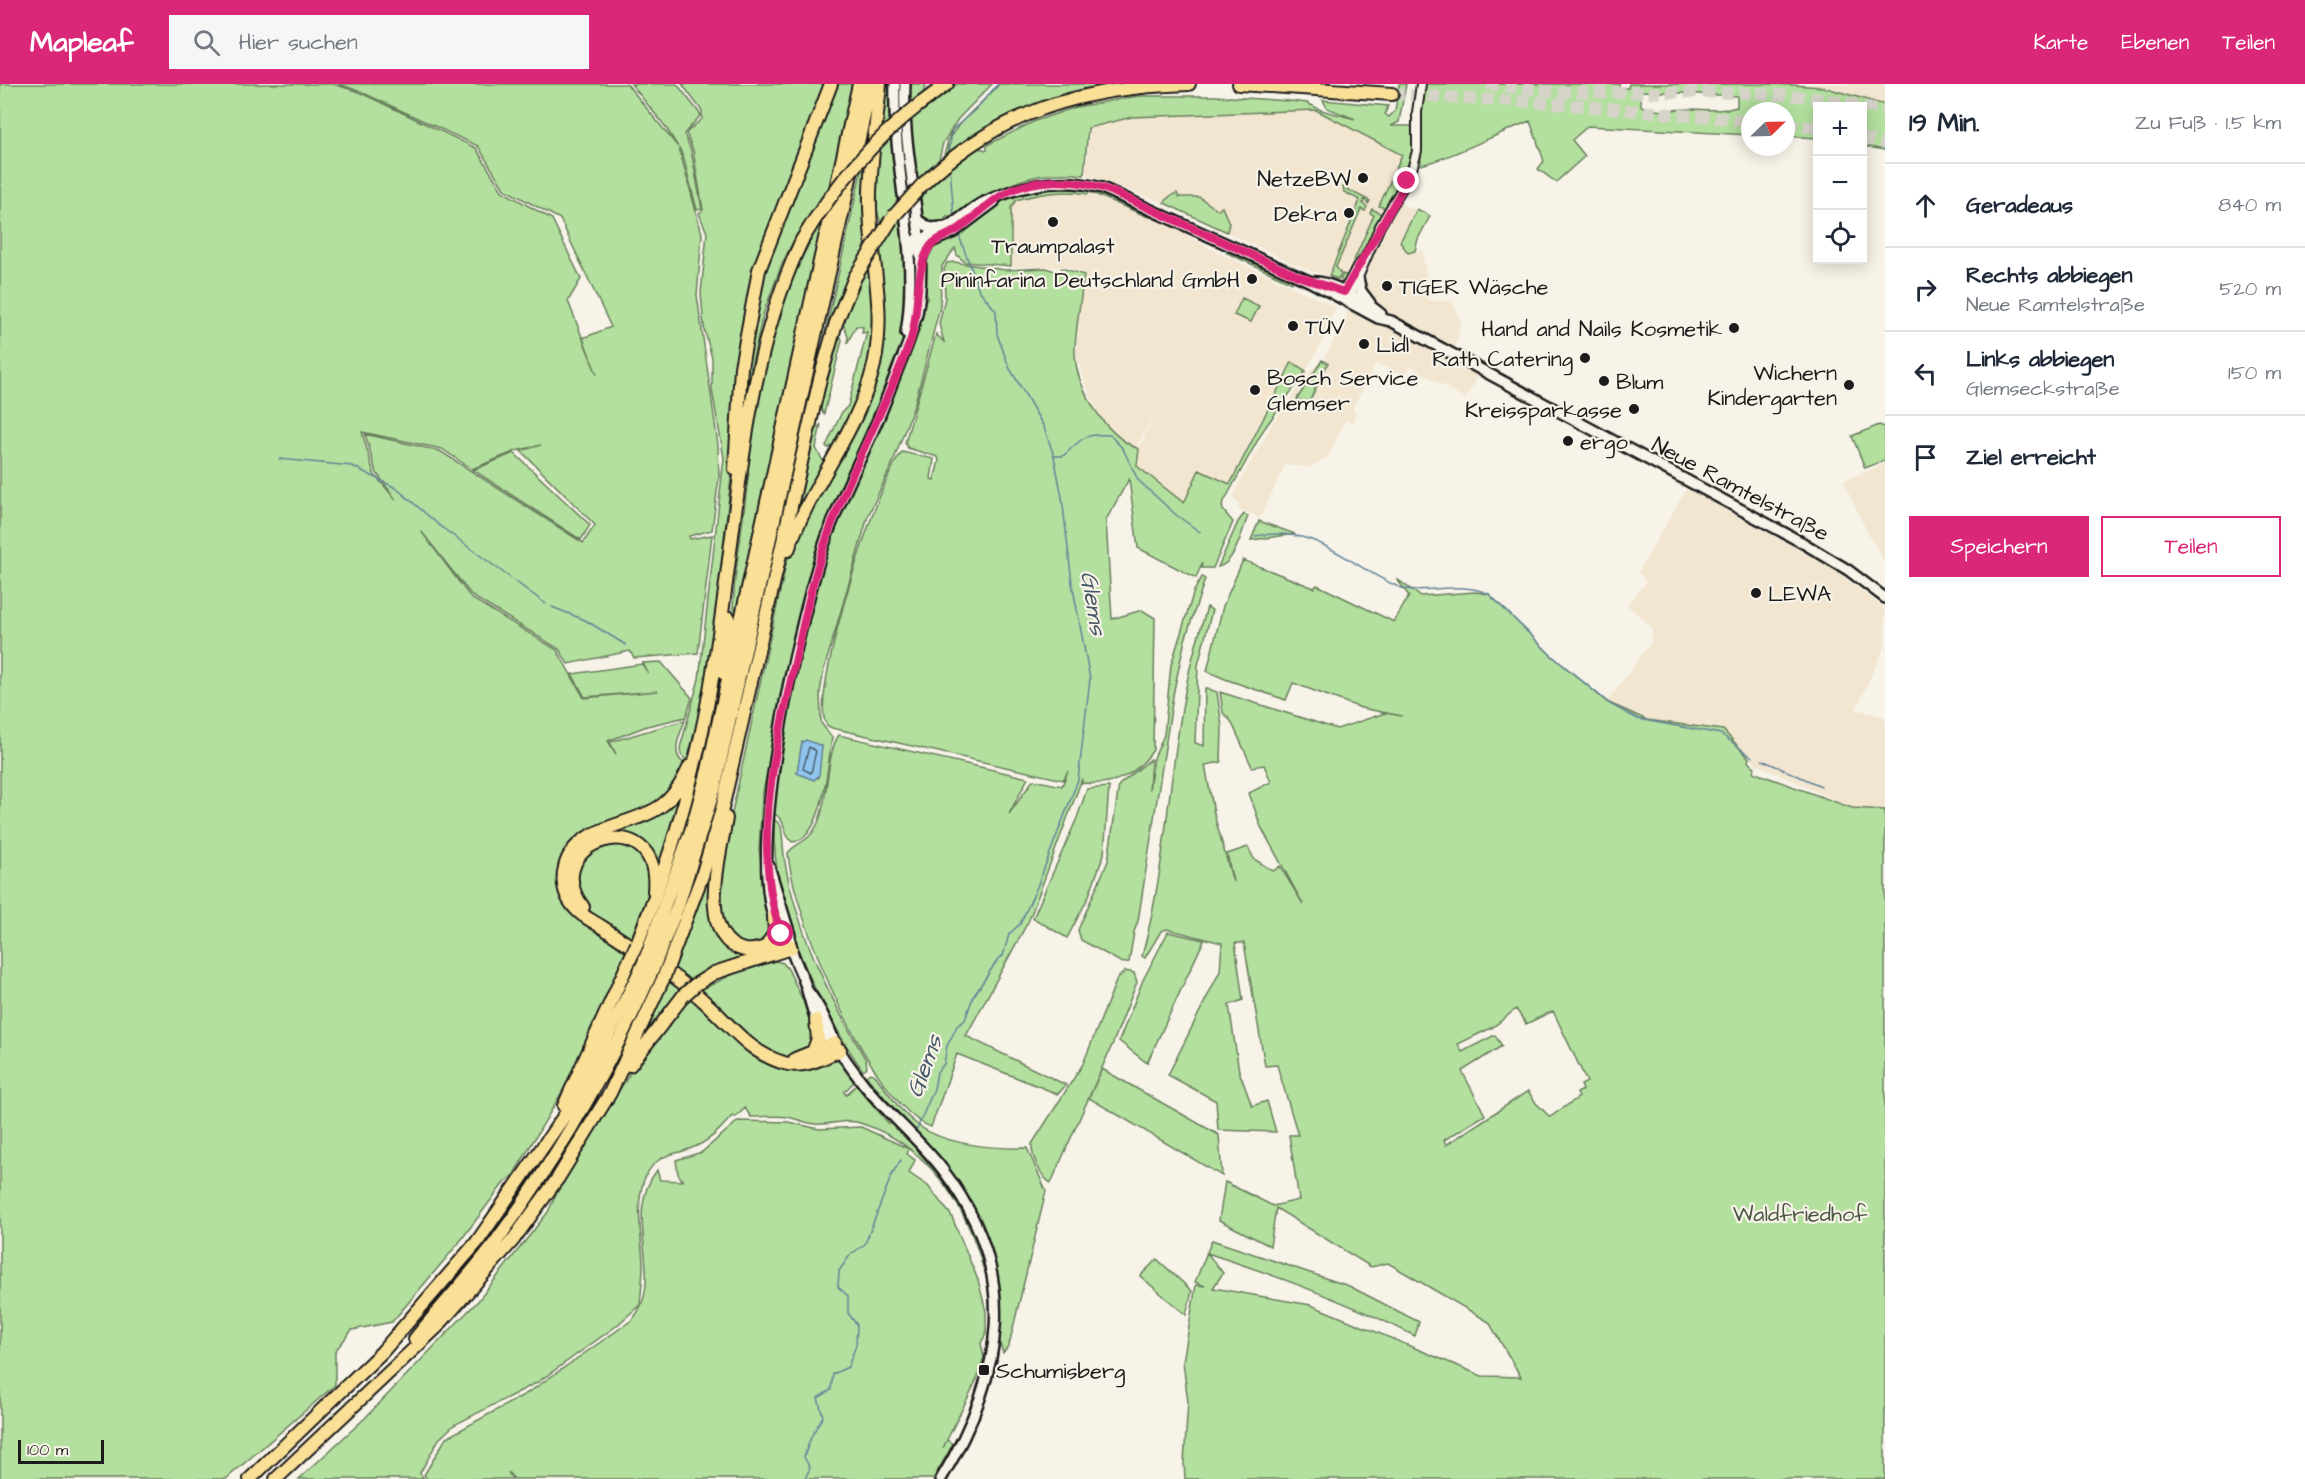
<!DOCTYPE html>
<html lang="de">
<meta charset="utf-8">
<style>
body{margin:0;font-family:"Architects Daughter",sans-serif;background:#f6f6f7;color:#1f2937}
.controls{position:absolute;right:18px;top:18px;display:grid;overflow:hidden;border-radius:0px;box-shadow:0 3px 15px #0003}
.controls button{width:54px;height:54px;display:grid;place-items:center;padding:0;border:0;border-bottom:2px solid #e0e1e3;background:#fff;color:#1f2937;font:30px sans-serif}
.compass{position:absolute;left:1741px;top:18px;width:54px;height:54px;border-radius:50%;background:#fff;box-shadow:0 3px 15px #0003;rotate:67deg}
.scale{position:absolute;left:18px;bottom:15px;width:86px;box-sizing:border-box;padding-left:6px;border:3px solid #1c1c1c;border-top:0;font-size:16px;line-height:21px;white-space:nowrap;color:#1c1c1c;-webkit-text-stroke:4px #f7f3e8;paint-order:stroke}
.stop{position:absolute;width:18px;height:18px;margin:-14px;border:4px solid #db2777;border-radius:50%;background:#fff}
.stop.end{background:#db2777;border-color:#fff;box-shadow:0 2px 6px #0008}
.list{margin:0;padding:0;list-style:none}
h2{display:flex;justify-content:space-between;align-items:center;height:78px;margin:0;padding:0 24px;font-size:26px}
h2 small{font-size:20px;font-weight:400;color:#747a83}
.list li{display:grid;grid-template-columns:39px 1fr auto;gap:18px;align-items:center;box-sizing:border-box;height:84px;padding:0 24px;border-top:2px solid #e0e1e3}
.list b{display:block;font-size:22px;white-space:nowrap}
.list p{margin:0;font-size:20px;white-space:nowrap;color:#747a83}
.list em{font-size:20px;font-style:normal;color:#747a83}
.actions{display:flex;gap:12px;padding:18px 24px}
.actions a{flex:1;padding:14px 0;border:2px solid #db2777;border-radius:0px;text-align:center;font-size:21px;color:#db2777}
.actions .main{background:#db2777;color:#fff}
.icon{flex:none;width:33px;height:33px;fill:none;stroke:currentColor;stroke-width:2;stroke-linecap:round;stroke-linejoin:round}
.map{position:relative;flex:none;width:1885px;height:1395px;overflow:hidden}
header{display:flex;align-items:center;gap:36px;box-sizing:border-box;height:84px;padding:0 30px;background:#db2777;color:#fff}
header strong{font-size:28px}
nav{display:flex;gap:33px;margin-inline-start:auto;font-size:21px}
.search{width:420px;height:54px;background:#f6f6f7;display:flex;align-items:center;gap:15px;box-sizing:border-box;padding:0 21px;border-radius:0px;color:#747a83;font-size:22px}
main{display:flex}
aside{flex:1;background:#fff}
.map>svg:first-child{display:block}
.built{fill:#f2e6d1}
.green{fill:#b3e09e;stroke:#687e5d;stroke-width:1.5;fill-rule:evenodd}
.water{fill:#90c6ee;stroke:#62829a;stroke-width:1.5}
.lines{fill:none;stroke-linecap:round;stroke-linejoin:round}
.shore{stroke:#4a6070;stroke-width:1.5}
.stream{stroke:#62829a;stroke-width:1.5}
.motorway-tunnel{stroke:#d6d3c9;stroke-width:12;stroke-dasharray:12 6;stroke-linecap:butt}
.tertiary-casing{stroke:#1c1c1c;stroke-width:12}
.secondary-casing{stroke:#1c1c1c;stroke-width:14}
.motorway-casing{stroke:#1c1c1c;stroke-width:16}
.tertiary{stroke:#f7f3e8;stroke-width:8}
.secondary{stroke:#f7f3e8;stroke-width:9}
.motorway{stroke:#fadf96;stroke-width:12}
.motorway-bridge-casing{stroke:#1c1c1c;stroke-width:16;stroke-linecap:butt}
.motorway-bridge{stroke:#fadf96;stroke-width:12}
.route{stroke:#db2777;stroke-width:8}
.poi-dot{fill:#1c1c1c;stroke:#f7f3e8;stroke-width:2}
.labels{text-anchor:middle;stroke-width:4.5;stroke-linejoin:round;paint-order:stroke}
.poi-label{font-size:22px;fill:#1c1c1c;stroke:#f7f3e8;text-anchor:start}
.street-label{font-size:22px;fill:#1c1c1c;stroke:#f7f3e8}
.park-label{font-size:22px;fill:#495743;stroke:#f7f3e8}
.water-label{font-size:24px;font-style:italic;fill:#455866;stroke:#f7f3e8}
</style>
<header>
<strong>Mapleaf</strong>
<div class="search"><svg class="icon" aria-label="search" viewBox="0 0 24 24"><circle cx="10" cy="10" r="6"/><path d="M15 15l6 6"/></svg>Hier suchen</div>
<nav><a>Karte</a><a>Ebenen</a><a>Teilen</a></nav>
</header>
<main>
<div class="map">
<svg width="1885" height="1395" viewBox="0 0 1885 1395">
<rect width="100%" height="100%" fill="#f7f3e8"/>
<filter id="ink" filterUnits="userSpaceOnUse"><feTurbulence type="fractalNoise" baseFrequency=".0167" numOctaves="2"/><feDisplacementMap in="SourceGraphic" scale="12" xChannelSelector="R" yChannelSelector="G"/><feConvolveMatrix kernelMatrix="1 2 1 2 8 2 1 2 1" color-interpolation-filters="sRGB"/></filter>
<g filter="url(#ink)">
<path class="built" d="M1775,0H1885V21L1823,3Z
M1316,26L1402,71L1396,108L1403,121L1416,126L1400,158L1415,167L1423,166L1429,217H1452L1461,238L1454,268L1480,290L1465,315L1411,282L1405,293L1376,279L1352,326L1356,330L1352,339L1346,336L1328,373L1311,383L1285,381L1260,434L1239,425L1238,419L1233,415L1238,400L1274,337L1309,288L1324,275L1347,231L1346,222L1350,211L1345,198L1303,184L1164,119L1086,91L1090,44L1132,33Z
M1059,102L1093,105L1147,128L1217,168L1336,223L1319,264L1306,286L1292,278L1286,287L1229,400L1199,386L1184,419L1136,382L1139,365L1154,329L1136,364L1105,343L1089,310L1076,272L1078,223L1084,191L1068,183H1012V114L1033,107Z
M1885,380V478L1870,454L1843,397Z
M1687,404L1835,486L1885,525V562L1856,625L1885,633V726L1852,724L1756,680L1722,646L1647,636L1607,618L1651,558L1652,544L1627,521L1646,498L1638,488Z"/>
<path class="green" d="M0,0H333L359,8L476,64L502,107L552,135L581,195L568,217L597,291L583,254L611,243L560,135L504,105L478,62L359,7L338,0H627L678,63L665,42L631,0H677L701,31L684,50L691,66L702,125L697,126L683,72L679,64L702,150L697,211L718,361L719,393L712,446L689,452L690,455L712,451L698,569L634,574L630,567L568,580L559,565L472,512L421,447L471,514L557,566L584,614L658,607L585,613L572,590L642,580L648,589L643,579L661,578L692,614L686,633L647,642L608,657L616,670L610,658L685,636C680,651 669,670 685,680L669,711L566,772L588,840L626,869L565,1003L514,1090L503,1100L458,1160L392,1238L352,1246L335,1267V1301L226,1395H0ZM362,348L442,365L472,385L516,367L541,361L521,367L595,441L583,459L440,367L365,350L376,388L396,416L374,390Z
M682,0H827L760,171L733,376L713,553L703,618L687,677L681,671L680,664L699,595L724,374L712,306V274L704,244L701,209L707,149L699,129L703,126L693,66L686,49L702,35V27Z
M836,0H852L831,102L793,158L781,182L763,231L746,304C746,197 797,98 836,0Z
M883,0H893V35L878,49Z
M909,0H926L923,10L907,23Z
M957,0H992L958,35L943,59L938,80L915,101L908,38Z
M999,0H1114L1051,16L950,70L948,60L949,71L942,77L951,47L950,56C956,37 985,18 999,0Z
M1399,0H1406L1399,38L1391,42H1413C1420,70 1404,103 1385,124L1379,122L1402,71L1316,26L1132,33L1088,44L1084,91C1026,84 998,106 950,134L947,132L942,139L922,136L917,116L944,90L978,64L987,66V61L1035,37L1076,23L1138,12H1215L1290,17L1307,19L1321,26L1355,35L1327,24L1323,16L1388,22L1385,30L1389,33L1395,27Z
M1423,0H1619L1620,4H1628L1629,0H1775L1823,3L1885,21V66L1863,62L1862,22H1818L1817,54L1786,52V27H1750V51L1588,42L1572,56L1585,72L1556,98L1538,85L1544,77L1530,37C1493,51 1459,71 1421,81L1419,26ZM1641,7L1737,12V23C1720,28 1705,25 1689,25C1671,25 1659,30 1641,22Z
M893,51L900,112L881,141L875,118L876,68Z
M865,83L863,122L868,159L851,190L812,308L861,88Z
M1343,103L1370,117L1368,120L1364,115L1363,120L1367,123L1365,127L1361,125L1336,183L1341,190L1338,195L1329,192L1360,116L1344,108Z
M1067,104L1099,107L1143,126L1148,133L1090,108L1088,110C1064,105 1040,109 1016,116L1011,124V182L965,178L957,171L955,164L942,182L940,223L915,319L893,378L868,432L824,586L820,608L821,639L832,653C828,677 824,757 792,758C782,749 788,739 774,729V719C783,632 802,532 832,449C852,395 879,344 902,291C911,270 914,229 928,214L926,209L927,177L934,163L950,155L1003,117L1035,105ZM802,658L822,662L818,694L797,689Z
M1177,109L1179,113H1199L1218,126L1222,123L1229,139L1227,148L1164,119L1170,112Z
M1372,125L1380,129L1381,135L1344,198L1340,195L1343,190L1347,192L1374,131L1370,129Z
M1417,125L1430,132L1418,155L1415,167L1408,169L1400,158Z
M825,130L730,561L735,495L749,388L744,407L762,289L786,203Z
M903,131L907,152L904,255L892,292L836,421L773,658L762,713L759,766L772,834L770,854L752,864L728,854L717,818L727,752L786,480L799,440L868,312L878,168Z
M1235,168L1291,194L1292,199L1227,169Z
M954,178L1005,186L1046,184L1058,188L1062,184L1084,191C1081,215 1076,240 1075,265C1074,302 1105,352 1139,365L1137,382L1184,419L1199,386L1230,400L1292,278L1306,287L1264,345L1222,421L1223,426L1233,438L1213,484H1201L1202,479L1196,494L1138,464L1129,395L1106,436L1112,535L1142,526L1155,534L1153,666C1135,692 1114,702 1082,699V695L1029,836L966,952L1066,1001L1058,1010L957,970L931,1043C871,1021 793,831 788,769C796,758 809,759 817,741C829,717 826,668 839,651L1028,694L1009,730L1033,696L1062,702L1068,687L1063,696L832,644C827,642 825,640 824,634C816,594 876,400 902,368L934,375L931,395L934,396L939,377L938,373L908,364L905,359L936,250L944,258L939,240L945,214L944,185L947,179Z
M871,179C872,205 876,233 873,259C871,284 851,354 828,364L826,362L842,328L848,322L867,248L862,249L863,243L856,242L847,260L848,253L843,239L861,196Z
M1242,214L1259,222L1251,238L1234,231Z
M840,251L842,256L824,330L820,324Z
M1322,276L1328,279L1308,320L1297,315Z
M821,340L816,364L824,379L799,421L815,347Z
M1879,341L1885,343V376L1865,384L1852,352Z
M514,369L590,441L581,456L473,386Z
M1244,430L1248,432C1242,447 1235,479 1218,483L1238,438Z
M1259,437L1295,450L1251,456Z
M1243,476L1314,504L1317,501L1394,538L1409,512L1397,495L1420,512L1475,508L1489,510L1551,571L1607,618L1647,636L1723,646L1749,674L1748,678L1755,683L1753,688L1852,724L1885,726V1395H1185L1184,1378L1188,1318L1183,1278L1196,1201L1205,1202L1195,1198L1212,1156L1349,1202L1419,1238L1415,1252C1348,1218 1278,1192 1207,1169L1223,1189L1213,1204L1311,1221L1482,1292L1521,1293L1489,1238L1388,1179L1371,1183L1276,1124L1270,1162L1219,1136L1225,1098L1273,1122L1299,1116L1289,1051H1298L1277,981L1265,982L1244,859H1235L1243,916L1229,921L1239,987L1252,1022L1267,1017L1276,1048L1218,1046L1216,1017L1168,991L1220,887L1222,859L1167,845L1161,847L1145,874L1142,872C1167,782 1168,689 1187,598C1192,572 1200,547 1207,523L1212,526L1198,581L1195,659L1204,662L1205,604L1217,608L1222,643L1221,678L1205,681L1215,734L1233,798L1227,770L1248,763L1254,775L1273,787L1280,782L1303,820L1261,743L1249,709L1271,698L1264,681L1252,683L1231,637L1223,629L1220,608L1337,645L1385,629L1402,632L1361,624L1293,599L1286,616L1225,595L1207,587L1223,522ZM1516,925L1526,940L1553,927L1587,998L1581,1001L1583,1006L1577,1009L1579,1013L1550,1033L1536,1019L1528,1007L1446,1061L1444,1056L1485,1031L1462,987L1502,962L1495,951L1462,968L1458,960L1493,943Z
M1202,493L1205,495L1185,556L1174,606L1138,837L1134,848L1129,878L1122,879L1081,856L1078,846L1108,777L1119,701L1151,675L1149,706L1154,674L1164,651L1171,581L1194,507Z
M1109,703L1104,770L1088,814L1067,854L1033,834L1077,734L1087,705Z
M683,707L658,790C645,747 592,732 573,778C567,791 573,804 572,814C546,757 612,752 646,735C660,728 670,715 683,707Z
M774,735L781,742C783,754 783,767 785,779C798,850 830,914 866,976L867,984L863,987C814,915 771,824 774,735Z
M598,760L631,761L647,777L651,802L630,857C596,834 581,830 576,786Z
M717,763L714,840L752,873L689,900L673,887Z
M1168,848L1204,856L1147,979L1119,957L1143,896Z
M776,877L783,879L788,885L815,942L813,963C806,966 799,972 792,973C762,979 719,926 699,907L737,888Z
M1125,887L1134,889L1137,898L1113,959L1051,1099C1041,1094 1031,1071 1032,1060L1083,980L1117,895Z
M669,898L682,906L644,954L643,953Z
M691,913L763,976L834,975L843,981L854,998L844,1008L846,1011L856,1001L889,1040L892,1039C934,1083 970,1124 986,1184H983C966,1120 927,1060 860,1039C845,1034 830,1042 815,1040C806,1039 797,1035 788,1033C776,1031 763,1033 751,1033L745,1024L736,1033L732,1032C719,1047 708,1059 689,1065C680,1069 666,1070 659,1076C629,1097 642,1149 643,1180C643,1194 641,1208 640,1221L615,1243L538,1298L454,1341L439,1355L420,1389L424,1395H299L365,1334L478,1217L548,1128L560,1101L637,978Z
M1102,985L1219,1051L1222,1092L1089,1014Z
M870,989L875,991C888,1008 900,1028 918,1041C944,1061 995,1065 1027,1064L1046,1107L1009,1261L1003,1269L999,1257L995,1192L956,1096L866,992Z
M738,1037L788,1038L819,1045L861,1043L909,1065L907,1070L915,1076L909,1089L928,1102L951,1131L978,1196L986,1227V1250L981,1259L984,1273L977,1295L943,1364L947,1356L953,1360L933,1395H514L508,1388L512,1395H427L424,1391L446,1354L529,1308L632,1236C668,1194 620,1134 657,1086L660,1096L683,1097L678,1090L676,1076L702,1068Z
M1157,1175L1192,1207L1186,1231L1140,1192Z"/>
<path class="water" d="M806,656L822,662L819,691L814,696L797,689L802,658Z"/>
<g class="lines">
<path class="shore" d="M809,663L816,667L811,689L803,685Z"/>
<path class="stream" d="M949,70L952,46L976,25L998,0
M950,84L954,133
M1054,372H1063C1082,356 1081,349 1110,351L1123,365L1138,396L1175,430L1200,448
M279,375L352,382L396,404L440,442L546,520
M1255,452C1321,440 1349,484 1404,505C1432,509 1463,497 1489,510L1551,571L1610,620L1638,635L1721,650L1752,673
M552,523L585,536L626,561
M1762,676L1821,702
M917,1045L934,1005L937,988L944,980L947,962L957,942L965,936L973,913L998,875L1003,872L1009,850L1020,840L1037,803L1078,696L1090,595L1072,499L1062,413L1054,372L1044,343L1009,283L997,250L996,227L979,206L958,149
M805,1395L810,1384L804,1373L811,1353L823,1332L818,1314L831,1306L833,1290L848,1283L856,1261L857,1241L848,1229V1212L838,1203L839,1187L850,1171L865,1160L892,1090L901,1076"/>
<path class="motorway-tunnel" d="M1487,0C1512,3 1539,7 1564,8C1671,11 1780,0 1885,27
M1392,10L1549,19L1750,37
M1786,40L1818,44
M1862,54L1885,59"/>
<g class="tertiary-casing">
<path id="tertiary" d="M1342,211L1357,183L1363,177
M1350,212L1380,142L1411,89L1417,67V28L1421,0"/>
</g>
<g class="secondary-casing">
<path id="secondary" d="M895,0C892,84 920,165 906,249
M916,135L930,144L942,143
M916,155L926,160L954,148L994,118
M910,171C919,151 936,150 953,139C963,133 971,125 980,120C1019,101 1060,92 1102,104L1311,198L1378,234L1391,237L1803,459L1848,486L1885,514
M1358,194L1361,207L1370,219
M1311,198C1329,195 1368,219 1381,230
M769,782L790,851C789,871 802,887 807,906C812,924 817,950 835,959
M790,861C729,813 804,519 827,452C841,413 860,377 876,340C886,318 893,295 903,272C909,258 913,245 917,230C931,154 901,77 905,0
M807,906C820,922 827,939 835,958C842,973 855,989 866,1003C890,1032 920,1056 943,1086C1022,1189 1004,1291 941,1395"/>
</g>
<g class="motorway-casing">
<path id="motorway" d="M1239,0L1392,10
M920,20L947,0
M922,101C999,26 1084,3 1189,0
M735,385L741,283L759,186L831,0
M788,466C810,401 858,349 874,281C887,222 868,168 870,109C871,73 877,36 880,0
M723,589L729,534
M690,682C683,698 675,712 661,722C632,743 575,741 565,783C561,798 565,814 576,825C583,833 593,837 602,843C638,867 678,892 709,922C734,945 750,969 784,979C802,985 824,974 840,966
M726,734C721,768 695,854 744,866C760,869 773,856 790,861
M583,823C534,758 662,716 654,807
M637,860C674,767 700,675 715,576C738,437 741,284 802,156
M766,862L775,849L774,833
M648,868L692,744L708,686L859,0
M657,874L678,821L714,705L871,0
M668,882L702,792L722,725L820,295L836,239L855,193
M695,901L714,889L791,864
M813,968L818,955L816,936
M795,975L835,959
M630,981L684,911
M564,1022L631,873
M415,1255C441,1223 469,1193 494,1160C557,1075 609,984 652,887
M250,1395L382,1268L477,1158L578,1012L643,881
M276,1395L436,1244L513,1156L558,1094L610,1009L663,895"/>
</g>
<use href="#tertiary" class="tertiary"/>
<use href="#secondary" class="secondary"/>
<use href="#motorway" class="motorway"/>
<g class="motorway-bridge-casing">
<path id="motorway-bridge" d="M894,132L922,101
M802,156C833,104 872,57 920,20
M855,193L891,136
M631,873L637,860
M643,881L648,868
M652,887L657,874
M663,895L668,882
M684,911L695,901"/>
</g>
<use href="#motorway-bridge" class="motorway-bridge"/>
</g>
</g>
<g class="lines" filter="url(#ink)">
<path class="route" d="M781,850C751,761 775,667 795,578C805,533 814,488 830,445C854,381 886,321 910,258C920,230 914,189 929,164C935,154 951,151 960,144C973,134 986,122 999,113C1031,92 1077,94 1111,107L1298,192L1344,208L1407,97"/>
</g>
<g class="poi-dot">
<circle cx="1363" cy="94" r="6"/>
<circle cx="1349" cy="129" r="6"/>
<circle cx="1053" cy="138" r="6"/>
<circle cx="1252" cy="195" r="6"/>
<circle cx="1387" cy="202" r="6"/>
<circle cx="1293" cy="242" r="6"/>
<circle cx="1734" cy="244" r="6"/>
<circle cx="1364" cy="260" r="6"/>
<circle cx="1585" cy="274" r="6"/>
<circle cx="1604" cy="297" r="6"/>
<circle cx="1849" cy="301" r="6"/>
<circle cx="1255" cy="306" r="6"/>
<circle cx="1634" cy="325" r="6"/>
<circle cx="1568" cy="357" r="6"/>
<circle cx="1756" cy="509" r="6"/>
<rect x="978" y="1280" width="12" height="12" rx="3"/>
</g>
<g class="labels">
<g class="poi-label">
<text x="1351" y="102" text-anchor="end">NetzeBW</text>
<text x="1337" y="137" text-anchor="end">Dekra</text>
<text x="1053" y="169" text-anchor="middle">Traumpalast</text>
<text x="1240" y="203" text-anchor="end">Pininfarina Deutschland GmbH</text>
<text x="1399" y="210">TIGER Wäsche</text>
<text x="1305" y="250">TÜV</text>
<text x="1722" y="252" text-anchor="end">Hand and Nails Kosmetik</text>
<text x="1376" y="268">Lidl</text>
<text x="1573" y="282" text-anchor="end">Rath Catering</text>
<text x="1837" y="296" text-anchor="end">Wichern<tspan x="1837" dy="25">Kindergarten</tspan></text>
<text x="1267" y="301">Bosch Service<tspan x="1267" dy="25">Glemser</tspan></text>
<text x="1616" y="305">Blum</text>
<text x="1622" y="333" text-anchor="end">Kreissparkasse</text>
<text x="1580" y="365">ergo</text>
<text x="1768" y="517">LEWA</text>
<text x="996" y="1294">Schumisberg</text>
</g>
<g class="street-label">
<text transform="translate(1741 404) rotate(28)" y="8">Neue Ramtelstraße</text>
</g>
<g class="park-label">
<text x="1800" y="1137">Waldfriedhof</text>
</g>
<g class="water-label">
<text transform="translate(1094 519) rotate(81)" y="8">Glems</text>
<text transform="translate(924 982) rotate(-70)" y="8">Glems</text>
</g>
</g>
</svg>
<div class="controls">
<button>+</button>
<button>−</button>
<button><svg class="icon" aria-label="locate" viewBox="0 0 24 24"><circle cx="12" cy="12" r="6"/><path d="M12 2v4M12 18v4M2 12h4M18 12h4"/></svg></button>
</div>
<svg class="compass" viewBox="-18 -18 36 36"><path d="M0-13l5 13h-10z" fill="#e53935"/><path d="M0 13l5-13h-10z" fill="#747a83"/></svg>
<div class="scale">100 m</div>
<div class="stop" style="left:781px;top:850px"></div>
<div class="stop end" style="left:1407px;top:97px"></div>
</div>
<aside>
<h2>19 Min.<small>Zu Fuß · 1.5 km</small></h2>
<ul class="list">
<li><svg class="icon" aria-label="ahead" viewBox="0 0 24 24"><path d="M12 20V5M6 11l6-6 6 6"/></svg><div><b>Geradeaus</b></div><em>840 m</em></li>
<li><svg class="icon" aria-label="right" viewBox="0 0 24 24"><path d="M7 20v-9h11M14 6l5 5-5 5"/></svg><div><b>Rechts abbiegen</b><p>Neue Ramtelstraße</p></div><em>520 m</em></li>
<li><svg class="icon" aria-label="left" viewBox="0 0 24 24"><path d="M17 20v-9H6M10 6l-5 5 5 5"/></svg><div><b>Links abbiegen</b><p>Glemseckstraße</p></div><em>150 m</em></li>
<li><svg class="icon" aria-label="arrive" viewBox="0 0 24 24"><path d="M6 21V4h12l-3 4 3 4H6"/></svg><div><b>Ziel erreicht</b></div></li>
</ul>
<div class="actions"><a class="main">Speichern</a><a>Teilen</a></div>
</aside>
</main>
